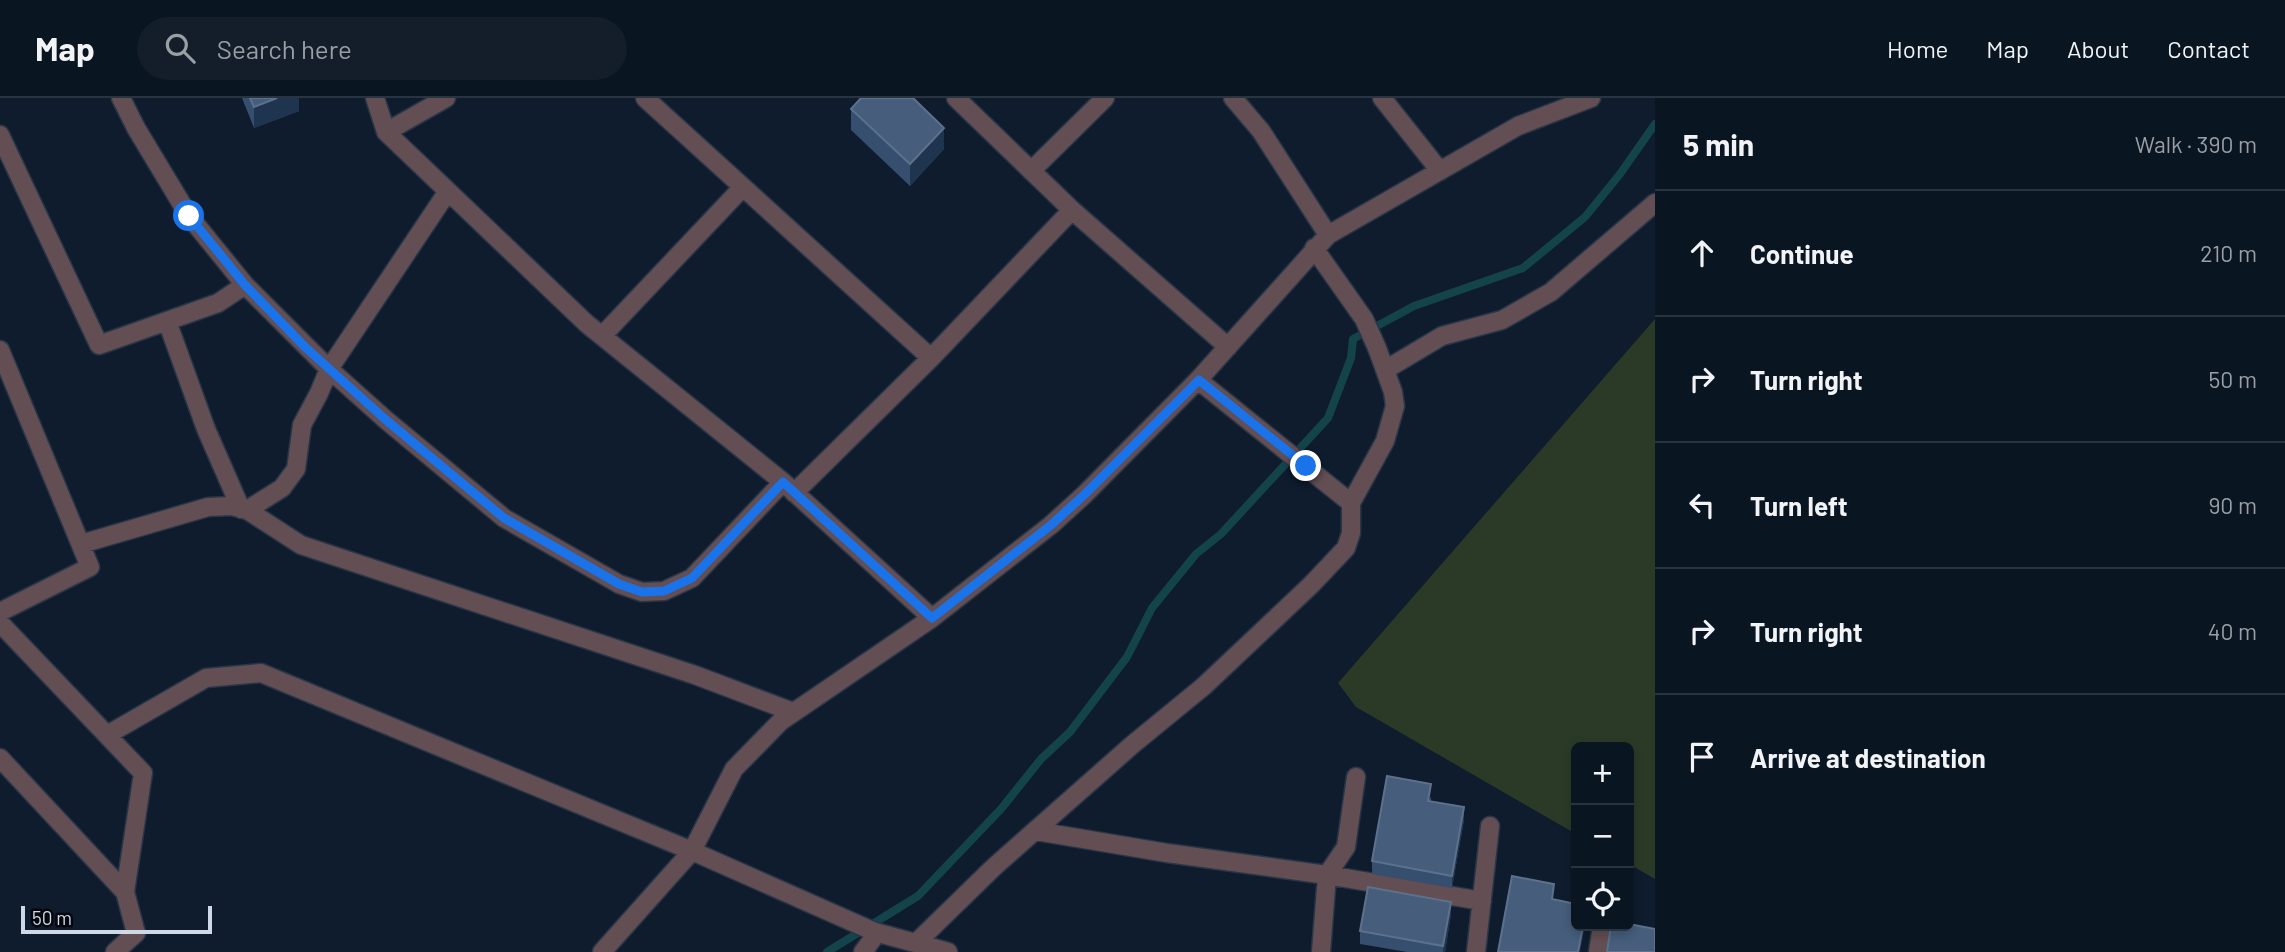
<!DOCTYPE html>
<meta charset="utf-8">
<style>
body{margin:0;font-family:Barlow,sans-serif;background:#131e2a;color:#f1f3f6}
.controls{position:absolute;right:21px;bottom:21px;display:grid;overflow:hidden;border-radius:10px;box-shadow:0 4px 10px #0003}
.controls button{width:63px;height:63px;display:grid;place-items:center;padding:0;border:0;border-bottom:2px solid #2a3440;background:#0a1522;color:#f1f3f6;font:35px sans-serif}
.scale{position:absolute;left:21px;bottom:18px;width:191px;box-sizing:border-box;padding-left:7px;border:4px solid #cfd9e5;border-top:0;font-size:19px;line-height:24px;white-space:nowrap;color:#cfd9e5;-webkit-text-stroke:5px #03060d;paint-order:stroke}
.stop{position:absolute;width:21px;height:21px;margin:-16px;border:5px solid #1a73e8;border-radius:50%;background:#fff}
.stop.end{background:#1a73e8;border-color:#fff;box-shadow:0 2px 7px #0008}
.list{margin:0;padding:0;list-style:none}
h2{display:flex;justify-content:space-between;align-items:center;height:91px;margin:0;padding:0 28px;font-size:30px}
h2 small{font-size:23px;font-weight:400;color:#999fa5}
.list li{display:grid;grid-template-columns:46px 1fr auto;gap:21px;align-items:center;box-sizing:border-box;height:126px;padding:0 28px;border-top:2px solid #2a3440}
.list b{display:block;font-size:26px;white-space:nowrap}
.list em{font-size:23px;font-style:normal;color:#999fa5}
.icon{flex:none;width:38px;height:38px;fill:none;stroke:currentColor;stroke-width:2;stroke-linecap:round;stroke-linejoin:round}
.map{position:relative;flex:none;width:1655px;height:854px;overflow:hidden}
header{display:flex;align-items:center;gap:42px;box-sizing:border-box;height:98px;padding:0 35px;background:#0a1522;border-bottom:2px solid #2a3440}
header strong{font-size:33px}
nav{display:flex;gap:38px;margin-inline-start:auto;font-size:24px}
.search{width:490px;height:63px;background:#131e2a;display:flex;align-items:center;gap:18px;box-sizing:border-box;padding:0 24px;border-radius:38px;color:#999fa5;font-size:26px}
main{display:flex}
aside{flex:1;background:#0a1522}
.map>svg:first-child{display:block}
.green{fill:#2b3a27}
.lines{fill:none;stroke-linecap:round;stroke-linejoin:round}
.stream{stroke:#14444b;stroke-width:8}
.minor-casing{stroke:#293647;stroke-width:21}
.minor{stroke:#624e53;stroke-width:18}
.wall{fill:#364f6e}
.shaded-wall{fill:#1f354f}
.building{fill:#465e7b;stroke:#5c718b;stroke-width:2}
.route{stroke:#1a73e8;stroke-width:9}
</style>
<header>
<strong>Map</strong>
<div class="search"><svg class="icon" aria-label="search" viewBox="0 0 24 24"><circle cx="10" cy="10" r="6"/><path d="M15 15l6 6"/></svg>Search here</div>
<nav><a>Home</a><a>Map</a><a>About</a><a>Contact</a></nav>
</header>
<main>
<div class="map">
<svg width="1655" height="854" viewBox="0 0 1655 854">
<rect width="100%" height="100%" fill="#0e1c2d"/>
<path class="green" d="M1655,221V781L1629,766V649H1576V736L1356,609L1338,585Z"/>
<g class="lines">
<path class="stream" d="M827,854L918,798L1001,711L1041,661L1070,634L1127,559L1152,510L1196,456L1221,436L1328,320L1351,260L1353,241L1414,208L1523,170L1585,119L1620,76L1655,26"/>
<g class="minor-casing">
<path id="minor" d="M121,0L136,30L189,118L245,187
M375,0L386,34
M446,0L386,34L587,226L783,384L932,520
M645,0L931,260
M956,0L1072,112L1228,249
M1233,0L1261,33L1328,137
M1382,0L1440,73
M0,37L99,247L218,205L245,187L329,271L386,322L504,420L619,486L642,494L664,493L692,480L783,384
M1031,73L1105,0
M167,223L206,331L241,411
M602,238L743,89
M0,252L90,469L0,514
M1385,272L1442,238L1502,222L1551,194L1655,105
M1198,282L1351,405
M794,395L931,260L1072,112
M247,412L282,390L296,371L302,327L319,295L329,271L448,93
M81,446L208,409L232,408L247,412L301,447L695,577L793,614
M0,525L143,675L125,794L136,835L115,854
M107,637L206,580L261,575L692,753L875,834L948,854
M0,660L125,794
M1036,733L1167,755L1327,777L1482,803
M916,845L994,769L1132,647L1204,588L1311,487L1346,450L1351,435V405L1385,343L1395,308L1393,294L1377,250L1364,221L1314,150
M602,854L692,753L734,671L781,623L932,520L1051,427L1084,397L1198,282L1328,137L1518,28L1591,0
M863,854L877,835
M1321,854L1327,777L1346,749L1356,679
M1476,854L1490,728
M1598,854L1602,828"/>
</g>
<use href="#minor" class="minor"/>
</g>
<path class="wall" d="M242,0H299V13L254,30Z
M851,11L944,51L910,88L851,32Z
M1431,699V703L1464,722L1452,790L1372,776V763Z
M1451,816L1445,854H1407L1360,846V833Z"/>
<path class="shaded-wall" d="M277,0H299V13L254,30V9Z
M944,30V51L910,88V66Z
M1464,709V722L1452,790V778Z
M1451,804V816L1445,854H1443V848Z
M1583,828H1585L1580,854H1578Z"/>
<path class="building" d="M250,0H277L254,9Z
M861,0H913L944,30L910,66L851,11Z
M1387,678L1431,686L1428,703L1464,709L1452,778L1372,763Z
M1512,778L1554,786L1552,801L1576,806V828H1583L1578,854H1498Z
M1368,789L1451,804L1443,848L1360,833Z
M1629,826L1655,831V854H1607L1611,828H1629Z"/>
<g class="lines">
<path class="route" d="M189,118L245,187L305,249L386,322L504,420L619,486L642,494L664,493L692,480L783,384L932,520L1051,427L1084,397L1199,282L1306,368"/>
</g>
</svg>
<div class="controls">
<button>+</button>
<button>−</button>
<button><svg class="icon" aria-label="locate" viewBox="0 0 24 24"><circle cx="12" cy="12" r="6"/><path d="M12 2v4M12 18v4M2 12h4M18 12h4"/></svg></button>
</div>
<div class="scale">50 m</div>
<div class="stop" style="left:189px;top:118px"></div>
<div class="stop end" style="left:1306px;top:368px"></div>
</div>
<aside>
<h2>5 min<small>Walk · 390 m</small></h2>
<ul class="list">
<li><svg class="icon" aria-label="ahead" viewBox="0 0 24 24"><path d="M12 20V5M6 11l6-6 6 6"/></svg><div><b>Continue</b></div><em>210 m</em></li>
<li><svg class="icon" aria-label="right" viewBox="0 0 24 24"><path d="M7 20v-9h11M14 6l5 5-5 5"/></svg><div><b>Turn right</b></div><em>50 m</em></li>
<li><svg class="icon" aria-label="left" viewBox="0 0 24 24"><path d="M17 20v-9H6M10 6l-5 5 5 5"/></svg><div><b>Turn left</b></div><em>90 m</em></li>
<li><svg class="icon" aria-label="right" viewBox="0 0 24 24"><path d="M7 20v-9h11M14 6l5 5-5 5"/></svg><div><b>Turn right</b></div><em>40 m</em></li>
<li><svg class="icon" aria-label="arrive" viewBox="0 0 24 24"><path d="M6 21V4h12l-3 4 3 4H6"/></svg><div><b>Arrive at destination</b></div></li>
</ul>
</aside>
</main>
